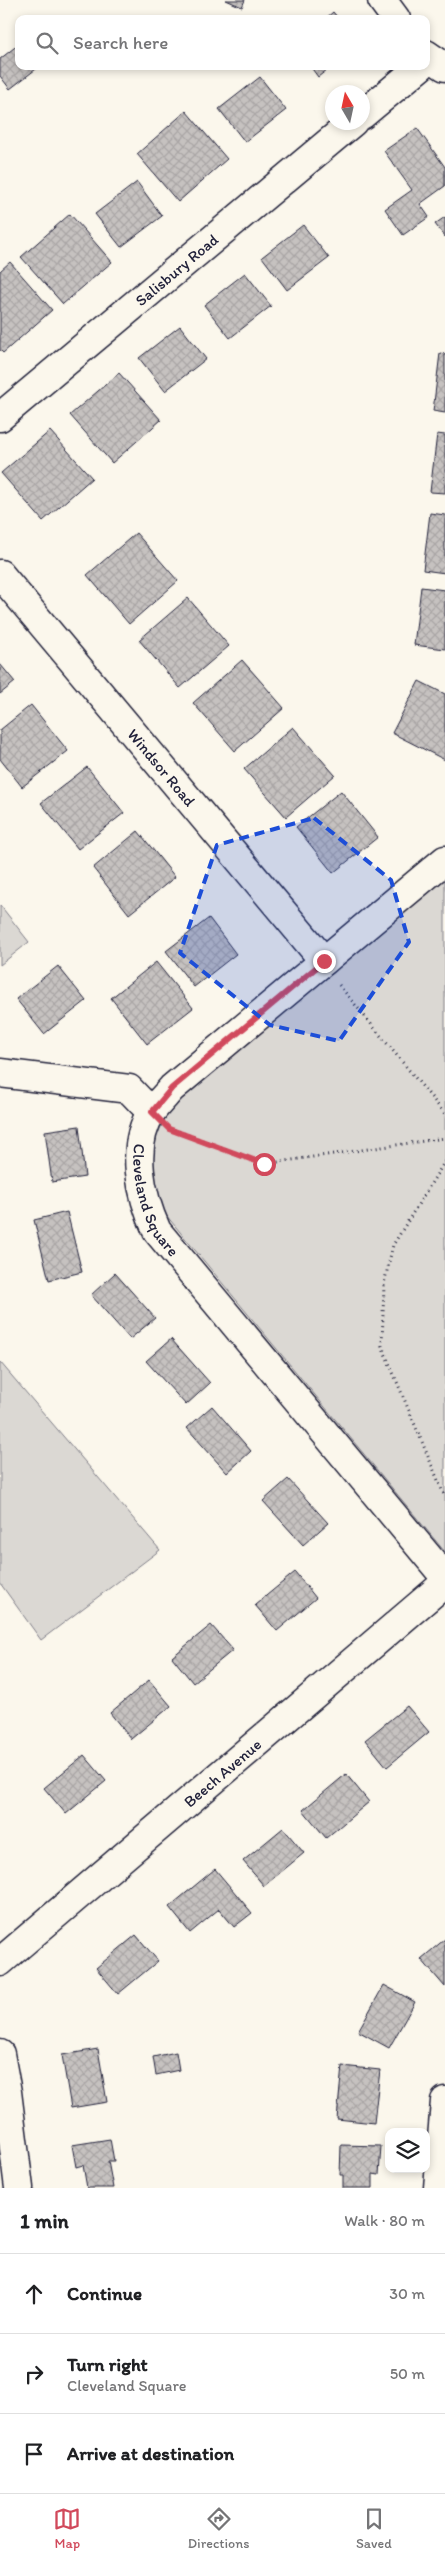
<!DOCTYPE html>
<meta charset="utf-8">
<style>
body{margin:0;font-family:Itim,sans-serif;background:#f2f2f2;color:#202124}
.controls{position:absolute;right:15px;bottom:15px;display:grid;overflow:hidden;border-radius:10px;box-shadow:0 2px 8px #0003}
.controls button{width:45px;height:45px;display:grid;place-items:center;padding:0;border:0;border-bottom:1px solid #e0e0e0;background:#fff;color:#202124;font:25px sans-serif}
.compass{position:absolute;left:325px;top:85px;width:45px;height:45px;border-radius:50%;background:#fff;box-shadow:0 2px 8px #0003;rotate:351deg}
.stop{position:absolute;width:15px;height:15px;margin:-11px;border:4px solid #d1495b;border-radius:50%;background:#fff}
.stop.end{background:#d1495b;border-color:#fff;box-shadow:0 1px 5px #0008}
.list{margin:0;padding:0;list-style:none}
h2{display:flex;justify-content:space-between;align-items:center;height:65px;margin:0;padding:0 20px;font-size:21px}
h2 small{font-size:16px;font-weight:400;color:#757577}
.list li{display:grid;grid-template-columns:32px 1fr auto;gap:15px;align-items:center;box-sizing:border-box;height:80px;padding:0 20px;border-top:1px solid #e0e0e0}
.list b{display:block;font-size:19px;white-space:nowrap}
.list p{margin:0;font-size:16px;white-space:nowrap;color:#757577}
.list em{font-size:16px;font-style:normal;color:#757577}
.icon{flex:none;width:28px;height:28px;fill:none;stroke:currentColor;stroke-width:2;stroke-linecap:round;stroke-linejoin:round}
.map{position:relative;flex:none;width:445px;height:2188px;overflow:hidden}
.search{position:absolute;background:#fff;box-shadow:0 2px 8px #0003;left:15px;right:15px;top:15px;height:55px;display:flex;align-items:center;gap:12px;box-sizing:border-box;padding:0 18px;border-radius:10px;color:#757577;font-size:19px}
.sheet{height:305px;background:#fff}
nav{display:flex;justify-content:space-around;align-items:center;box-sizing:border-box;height:70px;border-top:1px solid #e0e0e0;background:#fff;font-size:14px;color:#757577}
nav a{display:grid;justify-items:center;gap:2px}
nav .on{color:#d1495b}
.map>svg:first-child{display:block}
.green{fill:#dbd8d3;stroke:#7e7d87}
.building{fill:url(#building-cross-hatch);stroke:#22223b}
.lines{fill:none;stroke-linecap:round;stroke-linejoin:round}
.minor-casing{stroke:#22223b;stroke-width:31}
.path{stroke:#22223b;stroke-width:3;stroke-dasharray:1 4;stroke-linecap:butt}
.minor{stroke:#fbf7ec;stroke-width:28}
.route{stroke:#d1495b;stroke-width:6}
.marked{fill:#1d4ed8;fill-opacity:0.2;stroke:#1d4ed8;stroke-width:4;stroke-dasharray:10 6;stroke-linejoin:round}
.labels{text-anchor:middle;stroke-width:4;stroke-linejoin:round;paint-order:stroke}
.street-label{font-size:16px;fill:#22223b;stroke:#fbf7ec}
</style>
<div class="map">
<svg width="445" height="2188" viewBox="0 0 445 2188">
<defs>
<pattern id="building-cross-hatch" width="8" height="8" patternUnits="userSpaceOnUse" patternTransform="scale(1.25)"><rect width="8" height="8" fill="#c6c2c0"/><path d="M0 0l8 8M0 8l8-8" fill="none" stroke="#aaa6a6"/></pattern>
</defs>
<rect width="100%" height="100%" fill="#fbf7ec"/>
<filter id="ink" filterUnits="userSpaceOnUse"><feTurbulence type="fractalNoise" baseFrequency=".02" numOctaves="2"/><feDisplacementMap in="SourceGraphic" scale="10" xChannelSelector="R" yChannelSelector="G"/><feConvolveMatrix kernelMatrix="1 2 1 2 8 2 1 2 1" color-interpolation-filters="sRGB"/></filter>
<g filter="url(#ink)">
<path class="green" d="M445,878V1552L156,1203L150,1152L171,1104Z
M0,905L29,942L0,965Z
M0,1362L160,1550L41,1640L0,1583Z"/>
<path class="building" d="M226,0H245L242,7Z
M333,12L339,19H325Z
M19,44V66H40L10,89L0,76V59Z
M310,66H332L318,77Z
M260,77L286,110L245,142L219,109Z
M186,111L227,159L178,202L137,154Z
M417,128L445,167V186L420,204L429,217L403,235L385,209L412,190L384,151Z
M137,182L162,216L121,247L95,214Z
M70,214L112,262L63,304L21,257Z
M445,217V237L435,224Z
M303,225L329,258L287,290L262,257Z
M10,262L52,310L3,353L0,350V271Z
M245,273L271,306L230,338L204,305Z
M180,326L206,359L165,391L139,358Z
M440,353L445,354V413L433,411Z
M119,373L161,420L112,463L70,415Z
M50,431L92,478L43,521L1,473Z
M437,434L445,435V493L430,492Z
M430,513L445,515V573L423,570Z
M136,533L178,581L129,624L87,575Z
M421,587L445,590V649L414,645Z
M188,598L229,646L180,688L139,640Z
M242,660L284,708L235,751L193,703Z
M0,664L15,682L0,694Z
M419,681L445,694V760L392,733Z
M31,705L68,751L22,787L0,759V730Z
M293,727L335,775L286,817L244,769Z
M87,767L124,813L78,849L41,803Z
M341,791L378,837L333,873L296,827Z
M138,831L175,877L129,914L93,868Z
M209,918L236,954L194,987L166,951Z
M156,962L193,1008L147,1044L111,998Z
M58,966L86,1001L44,1034L16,999Z
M79,1126L85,1177L52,1182L45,1131Z
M67,1212L82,1272L49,1280L34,1220Z
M115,1273L155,1318L130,1339L91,1295Z
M171,1339L210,1383L186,1405L146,1361Z
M212,1406L251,1451L227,1473L187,1428Z
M288,1479L328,1523L303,1545L263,1501Z
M295,1572L316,1598L277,1631L255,1605Z
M211,1625L233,1650L193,1683L172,1657Z
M149,1680L171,1706L131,1739L110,1713Z
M407,1706L429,1732L387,1767L365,1740Z
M84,1755L106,1781L66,1814L44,1788Z
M346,1774L369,1802L326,1838L303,1810Z
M283,1828L304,1853L264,1886L243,1861Z
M215,1869L252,1913L234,1927L219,1909L190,1933L169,1907Z
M136,1935L158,1961L118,1994L96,1968Z
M445,1939V1987L421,1959Z
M384,1985L415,2002L389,2048L358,2031Z
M98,2049L107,2102L71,2108L62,2055Z
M176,2052L179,2070L156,2075L153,2057Z
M342,2066L380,2070L374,2123L337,2119Z
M110,2139L114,2161H108L113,2188H87L83,2165L76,2167L72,2145Z
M341,2145L381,2146L379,2175L373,2174V2188H343V2175H340Z"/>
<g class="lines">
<g class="minor-casing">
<g id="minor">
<path d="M382,0L396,19"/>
<path d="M426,54L445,67"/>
<path d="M362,115L421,66"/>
<path id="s1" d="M0,417L353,122"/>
<path id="s2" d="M0,574L324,961"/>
<path id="s3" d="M445,860L172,1088C166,1095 158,1103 152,1111C129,1147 141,1196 157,1231L445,1577"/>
<path d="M0,1073L129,1089L151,1112"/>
<path id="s4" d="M0,1962L445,1583"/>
<path d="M0,2054L7,2092L19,2188"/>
<path d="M438,2188L445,2101"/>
</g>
</g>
<path class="path" d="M339,985L445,1114
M174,1130L264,1164L445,1138
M445,1161L393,1245L384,1284L382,1346L445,1497"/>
<use href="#minor" class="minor"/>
</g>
</g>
<g class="lines" filter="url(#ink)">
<path class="route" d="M264,1164L169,1129L152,1112L172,1088L324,961"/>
</g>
<path class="marked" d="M314,818L391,880L409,942L339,1041L270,1025L180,953L217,845Z"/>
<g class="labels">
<g class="street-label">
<text dy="6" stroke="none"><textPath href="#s1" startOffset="230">Salisbury Road</textPath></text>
<text dy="6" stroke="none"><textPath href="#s2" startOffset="252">Windsor Road</textPath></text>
<text dy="6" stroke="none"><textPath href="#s3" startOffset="481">Cleveland Square</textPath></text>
<text dy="6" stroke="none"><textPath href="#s4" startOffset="292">Beech Avenue</textPath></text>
</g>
</g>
</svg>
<div class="controls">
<button><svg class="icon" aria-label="layers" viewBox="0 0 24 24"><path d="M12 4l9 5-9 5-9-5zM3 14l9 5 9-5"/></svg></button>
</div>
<svg class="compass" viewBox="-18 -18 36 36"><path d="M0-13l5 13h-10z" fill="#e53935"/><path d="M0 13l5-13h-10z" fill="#757577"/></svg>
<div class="stop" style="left:264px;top:1164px"></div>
<div class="stop end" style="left:324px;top:961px"></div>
<div class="search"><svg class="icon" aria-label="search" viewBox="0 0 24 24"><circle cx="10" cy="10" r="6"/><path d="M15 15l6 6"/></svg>Search here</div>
</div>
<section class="sheet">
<h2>1 min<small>Walk · 80 m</small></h2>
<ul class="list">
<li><svg class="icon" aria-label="ahead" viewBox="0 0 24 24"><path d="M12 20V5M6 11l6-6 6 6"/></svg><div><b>Continue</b></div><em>30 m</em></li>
<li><svg class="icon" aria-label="right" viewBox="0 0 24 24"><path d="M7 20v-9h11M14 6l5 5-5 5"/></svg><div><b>Turn right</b><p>Cleveland Square</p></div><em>50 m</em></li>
<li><svg class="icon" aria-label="arrive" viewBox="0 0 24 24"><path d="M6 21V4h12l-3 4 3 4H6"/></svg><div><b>Arrive at destination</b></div></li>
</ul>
</section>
<nav>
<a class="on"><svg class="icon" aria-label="map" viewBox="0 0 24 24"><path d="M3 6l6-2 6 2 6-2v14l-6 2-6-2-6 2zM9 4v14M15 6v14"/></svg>Map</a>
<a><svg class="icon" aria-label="directions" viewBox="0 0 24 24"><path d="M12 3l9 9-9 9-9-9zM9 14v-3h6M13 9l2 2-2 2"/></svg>Directions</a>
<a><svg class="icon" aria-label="saved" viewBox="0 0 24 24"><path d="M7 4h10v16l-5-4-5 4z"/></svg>Saved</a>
</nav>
